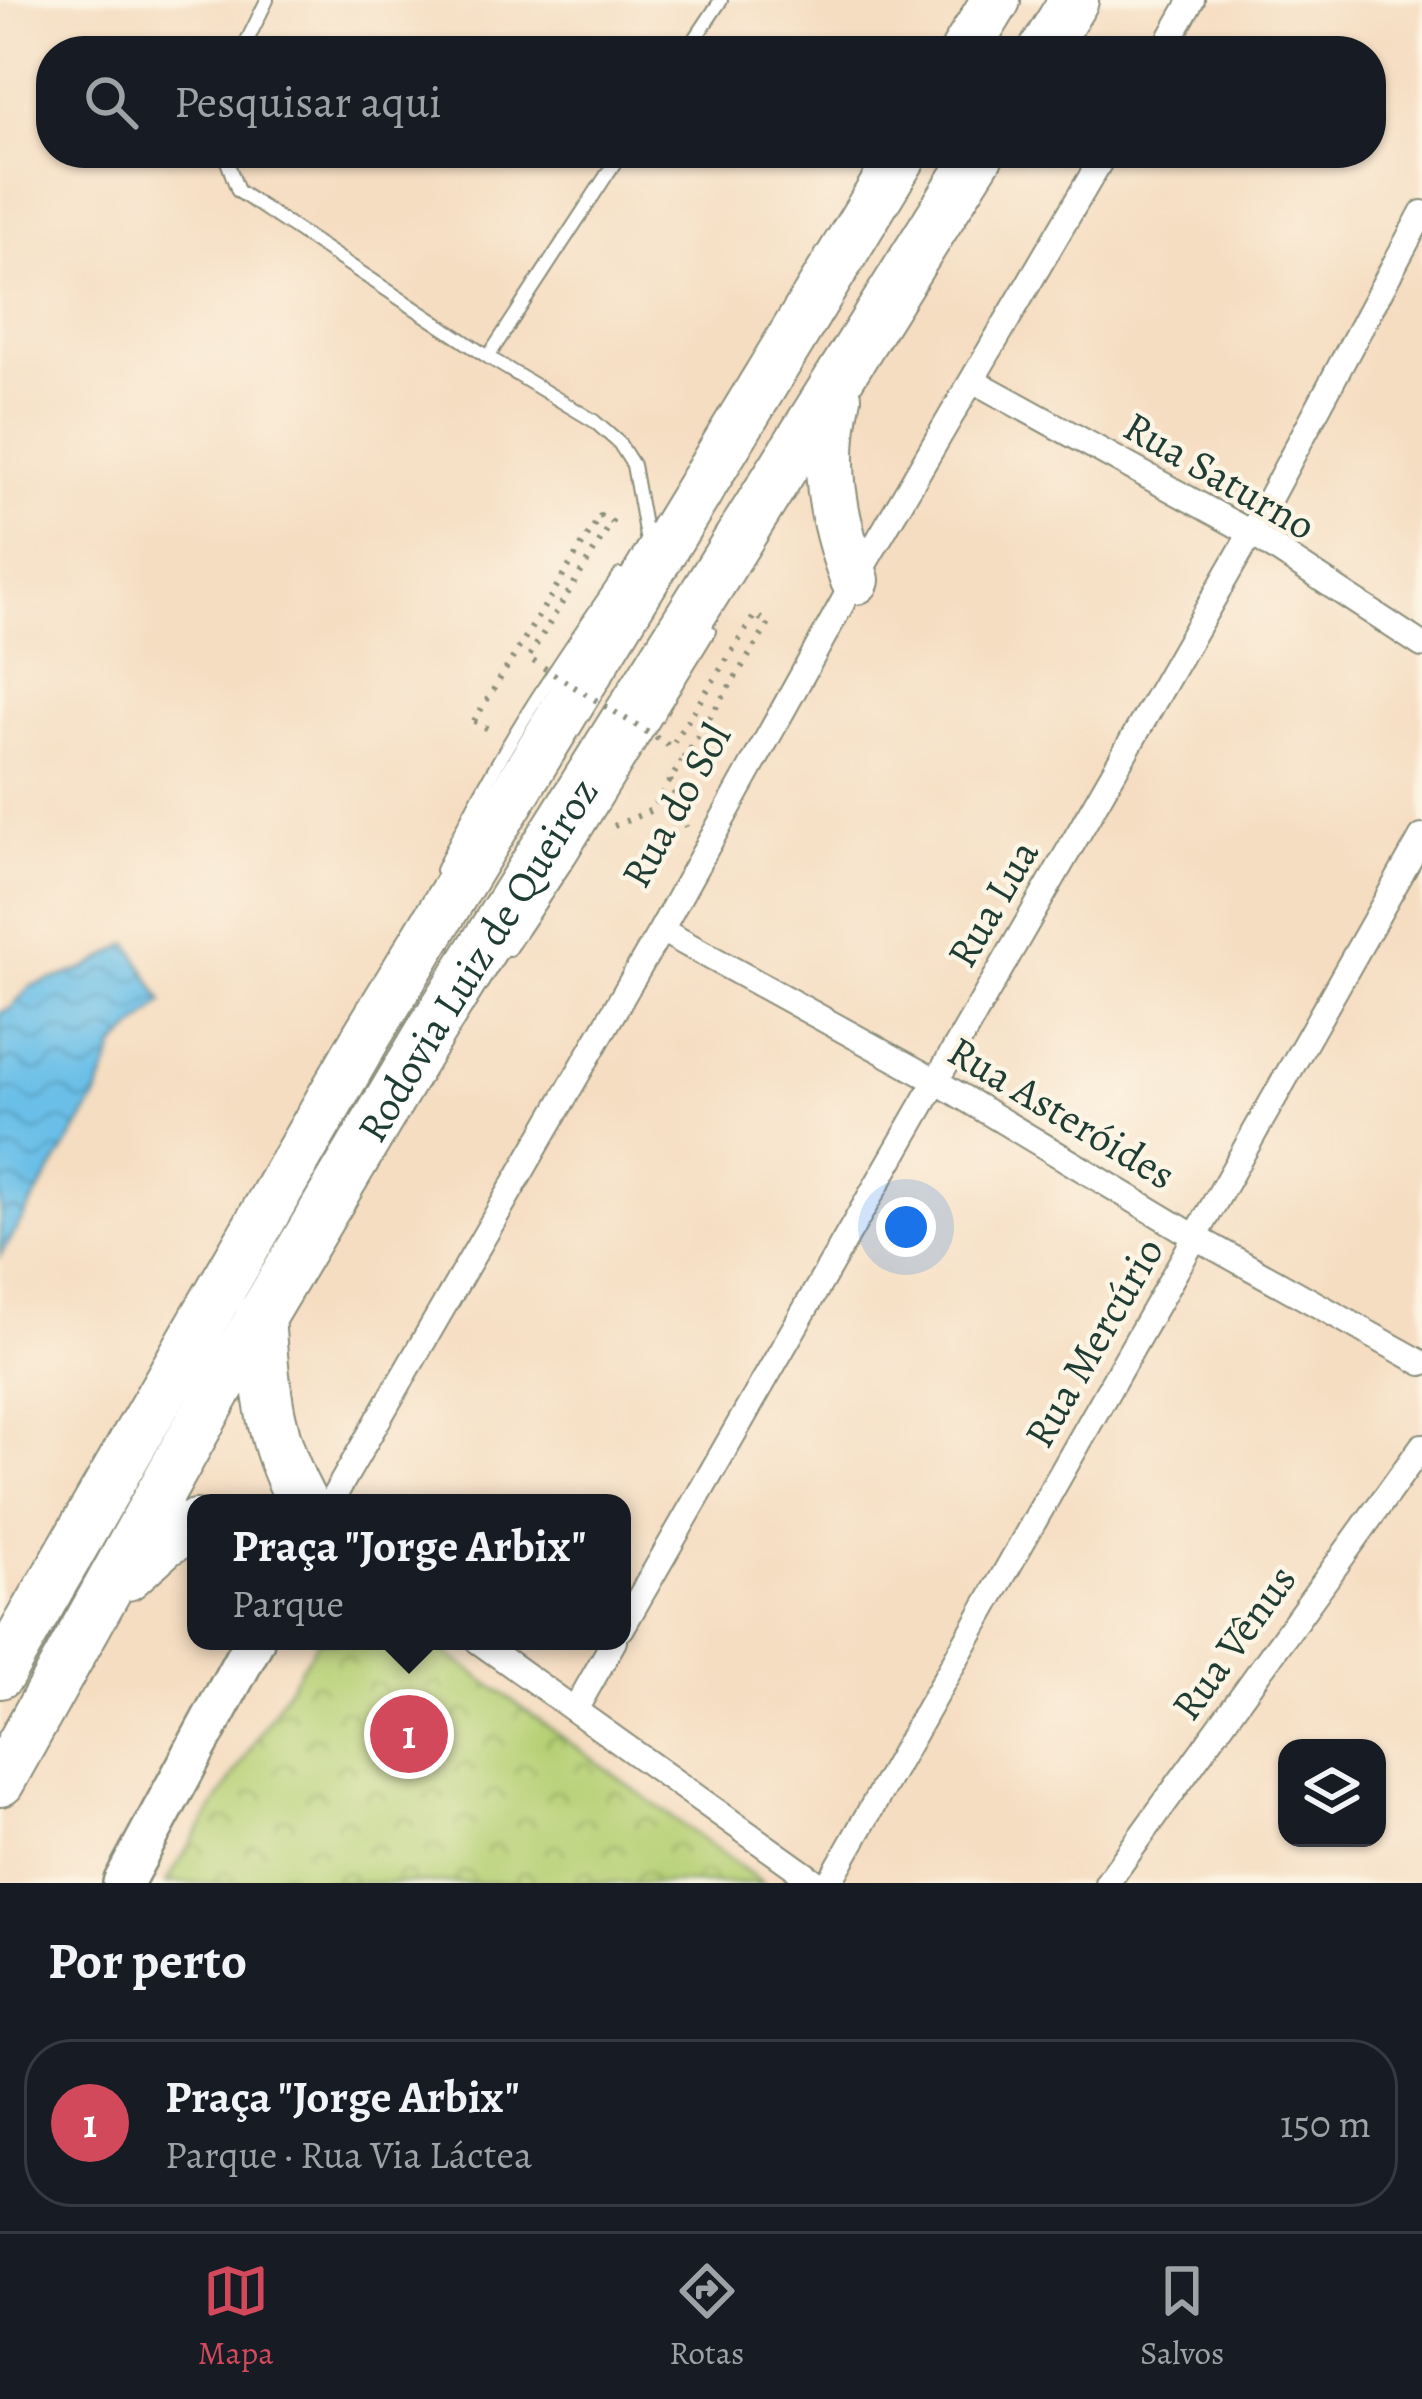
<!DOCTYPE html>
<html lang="pt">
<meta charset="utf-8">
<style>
body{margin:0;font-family:Alegreya,serif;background:#242831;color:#f1f3f6}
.controls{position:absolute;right:36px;bottom:36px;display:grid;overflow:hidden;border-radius:24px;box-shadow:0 3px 9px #0004}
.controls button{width:108px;height:108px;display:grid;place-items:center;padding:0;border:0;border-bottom:3px solid #363941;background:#171b24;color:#f1f3f6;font:60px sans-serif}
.you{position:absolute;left:906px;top:1227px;width:42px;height:42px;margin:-30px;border:9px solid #fff;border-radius:50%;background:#1a73e8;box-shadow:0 0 0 18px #1a73e833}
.badge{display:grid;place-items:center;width:78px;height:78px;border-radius:50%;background:#d1495b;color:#fff;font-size:39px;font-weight:700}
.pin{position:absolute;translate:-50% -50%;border:6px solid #fff;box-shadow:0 3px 12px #0006}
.popup{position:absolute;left:187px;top:1494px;width:444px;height:156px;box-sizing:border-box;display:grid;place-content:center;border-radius:24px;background:#171b24;filter:drop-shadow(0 3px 9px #0005);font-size:39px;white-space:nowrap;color:#9ea1a6}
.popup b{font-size:45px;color:#f1f3f6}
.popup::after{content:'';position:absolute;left:50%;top:100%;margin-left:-24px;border:24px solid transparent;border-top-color:#171b24}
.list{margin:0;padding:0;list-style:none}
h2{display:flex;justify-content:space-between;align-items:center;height:156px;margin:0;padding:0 48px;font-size:51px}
h2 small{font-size:39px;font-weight:400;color:#9ea1a6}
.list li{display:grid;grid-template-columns:78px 1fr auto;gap:36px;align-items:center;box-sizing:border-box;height:168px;margin:0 24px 24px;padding:0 24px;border:3px solid #363941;border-radius:48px}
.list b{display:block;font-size:45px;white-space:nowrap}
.list p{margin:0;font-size:39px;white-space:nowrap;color:#9ea1a6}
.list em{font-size:39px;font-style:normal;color:#9ea1a6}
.icon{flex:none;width:66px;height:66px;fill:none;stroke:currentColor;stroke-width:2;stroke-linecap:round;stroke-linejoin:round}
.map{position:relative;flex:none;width:1422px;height:1883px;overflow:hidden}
.search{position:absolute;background:#171b24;box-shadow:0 3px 9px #0004;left:36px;right:36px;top:36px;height:132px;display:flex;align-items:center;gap:30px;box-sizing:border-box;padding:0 42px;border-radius:48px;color:#9ea1a6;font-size:45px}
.sheet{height:348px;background:#171b24}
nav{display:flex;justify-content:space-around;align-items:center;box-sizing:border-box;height:168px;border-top:3px solid #363941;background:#171b24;font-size:33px;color:#9ea1a6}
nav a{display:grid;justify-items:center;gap:6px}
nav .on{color:#d1495b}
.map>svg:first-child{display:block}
.park{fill:url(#park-crowns);stroke:#6a8654;stroke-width:3}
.water{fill:url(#water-waves);stroke:#457e8e;stroke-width:3}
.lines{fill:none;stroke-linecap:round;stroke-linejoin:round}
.lane-casing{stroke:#8a8d7a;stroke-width:16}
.street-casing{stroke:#8a8d7a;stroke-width:28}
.primary-casing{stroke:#8a8d7a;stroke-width:44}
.highway-casing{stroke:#8a8d7a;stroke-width:52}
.path{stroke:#8a8d7a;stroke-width:6;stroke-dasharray:3 9;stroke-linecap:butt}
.lane{stroke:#fff;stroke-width:12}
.street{stroke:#fff;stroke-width:24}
.primary{stroke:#fff;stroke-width:39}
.highway{stroke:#fff;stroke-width:48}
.path-bridge{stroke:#8a8d7a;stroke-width:6;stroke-dasharray:3 9;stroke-linecap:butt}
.labels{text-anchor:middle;stroke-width:9;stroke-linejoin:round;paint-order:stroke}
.street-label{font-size:42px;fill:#1f3d34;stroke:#fcf5e5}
</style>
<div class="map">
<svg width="1422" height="1883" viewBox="0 0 1422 1883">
<defs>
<pattern id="park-crowns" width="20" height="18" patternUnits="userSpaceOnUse" patternTransform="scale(3)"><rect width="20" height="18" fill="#b6d075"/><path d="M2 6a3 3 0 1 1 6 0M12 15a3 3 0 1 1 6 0" fill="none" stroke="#93aa61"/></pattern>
<pattern id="water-waves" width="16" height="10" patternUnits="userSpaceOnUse" patternTransform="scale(3)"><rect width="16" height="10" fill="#6bbfe8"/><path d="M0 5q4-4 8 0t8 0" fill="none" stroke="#579cbd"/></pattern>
</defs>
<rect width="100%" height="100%" fill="#fcf5e5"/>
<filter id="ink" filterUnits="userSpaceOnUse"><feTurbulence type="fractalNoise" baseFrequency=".00833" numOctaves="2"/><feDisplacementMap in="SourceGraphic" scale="24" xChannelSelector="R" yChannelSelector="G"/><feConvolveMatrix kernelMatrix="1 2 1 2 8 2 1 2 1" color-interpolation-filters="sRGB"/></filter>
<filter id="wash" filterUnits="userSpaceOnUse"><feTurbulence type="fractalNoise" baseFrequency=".004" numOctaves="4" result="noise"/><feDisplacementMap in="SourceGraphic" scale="48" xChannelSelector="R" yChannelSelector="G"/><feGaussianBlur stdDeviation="2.7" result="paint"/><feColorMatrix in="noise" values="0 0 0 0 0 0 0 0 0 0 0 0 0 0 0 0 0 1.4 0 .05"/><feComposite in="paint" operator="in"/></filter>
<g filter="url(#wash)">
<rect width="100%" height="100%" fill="#f5ddc1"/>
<path class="park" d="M318,1641H430L763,1883H166Z"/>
<path class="water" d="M129,943L163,1002L115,1047L96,1098L0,1256V1012L10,1009L31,986L85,969Z"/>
</g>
<g filter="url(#ink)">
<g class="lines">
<g class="lane-casing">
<path id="lane" d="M242,51L267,0
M687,51L721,0
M224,153L238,191L488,357L594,421L619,443L633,465L646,537
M488,357L621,153
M442,870C490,764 554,670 620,575
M509,949L569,859L709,631"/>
</g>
<g class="street-casing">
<path id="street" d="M1163,51L1192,0
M974,381L1251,533L1422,645
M661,930L934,1080L1197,1238L1422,1363
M330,1503L661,930L855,580L1105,153
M622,1628L1251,533L1422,213
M478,1641L817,1883
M575,1710L614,1641
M829,1883L1422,837
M1107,1883L1422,1446"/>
</g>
<g class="primary-casing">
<path id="primary" d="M123,1883L254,1641"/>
</g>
<g class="highway-casing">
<g id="highway">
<path d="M965,51L996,0"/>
<path d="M1043,51L1074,0"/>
<path d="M837,397C822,462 832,519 855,580"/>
<path d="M260,1316C265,1388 268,1439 303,1503"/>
<path d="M127,1576L164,1543L196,1524"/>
<path d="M0,1674L368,1034L904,153"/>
<path id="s1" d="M0,1782L224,1379L430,1032L980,153"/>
</g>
</g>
<path class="path" d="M474,721L492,731
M670,780L686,827
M614,826L652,810L682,761"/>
<use href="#lane" class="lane"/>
<use href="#street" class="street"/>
<use href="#primary" class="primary"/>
<use href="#highway" class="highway"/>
<path class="path-bridge" d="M474,721L600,516L612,522L528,658L671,747L755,615L769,624L682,761"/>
</g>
</g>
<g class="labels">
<g class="street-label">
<text transform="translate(1220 475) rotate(30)" y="15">Rua Saturno</text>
<text transform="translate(675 805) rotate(-61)" y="15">Rua do Sol</text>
<text transform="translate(992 903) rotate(-60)" y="15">Rua Lua</text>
<text dy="15" stroke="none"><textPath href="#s1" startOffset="951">Rodovia Luiz de Queiroz</textPath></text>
<text transform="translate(1062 1112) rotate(31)" y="15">Rua Asteróides</text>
<text transform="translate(1093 1342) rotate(-60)" y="15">Rua Mercúrio</text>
<text transform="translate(1233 1642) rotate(-54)" y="15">Rua Vênus</text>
</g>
</g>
</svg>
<div class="controls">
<button><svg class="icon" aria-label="layers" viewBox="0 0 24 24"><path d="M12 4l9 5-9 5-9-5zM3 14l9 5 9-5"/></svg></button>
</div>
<div class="you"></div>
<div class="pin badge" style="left:409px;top:1734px">1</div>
<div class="popup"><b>Praça &quot;Jorge Arbix&quot;</b>Parque</div>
<div class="search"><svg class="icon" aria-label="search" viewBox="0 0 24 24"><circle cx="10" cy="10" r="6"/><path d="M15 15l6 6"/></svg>Pesquisar aqui</div>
</div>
<section class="sheet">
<h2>Por perto<small></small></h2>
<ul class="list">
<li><span class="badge">1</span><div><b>Praça &quot;Jorge Arbix&quot;</b><p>Parque · Rua Via Láctea</p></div><em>150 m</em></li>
</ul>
</section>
<nav>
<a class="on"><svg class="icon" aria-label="map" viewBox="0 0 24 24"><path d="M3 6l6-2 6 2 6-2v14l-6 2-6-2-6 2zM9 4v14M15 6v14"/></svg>Mapa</a>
<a><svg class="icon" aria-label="directions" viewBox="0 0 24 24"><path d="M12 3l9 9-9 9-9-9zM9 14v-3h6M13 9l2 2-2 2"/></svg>Rotas</a>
<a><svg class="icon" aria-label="saved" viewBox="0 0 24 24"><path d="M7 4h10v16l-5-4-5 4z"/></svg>Salvos</a>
</nav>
